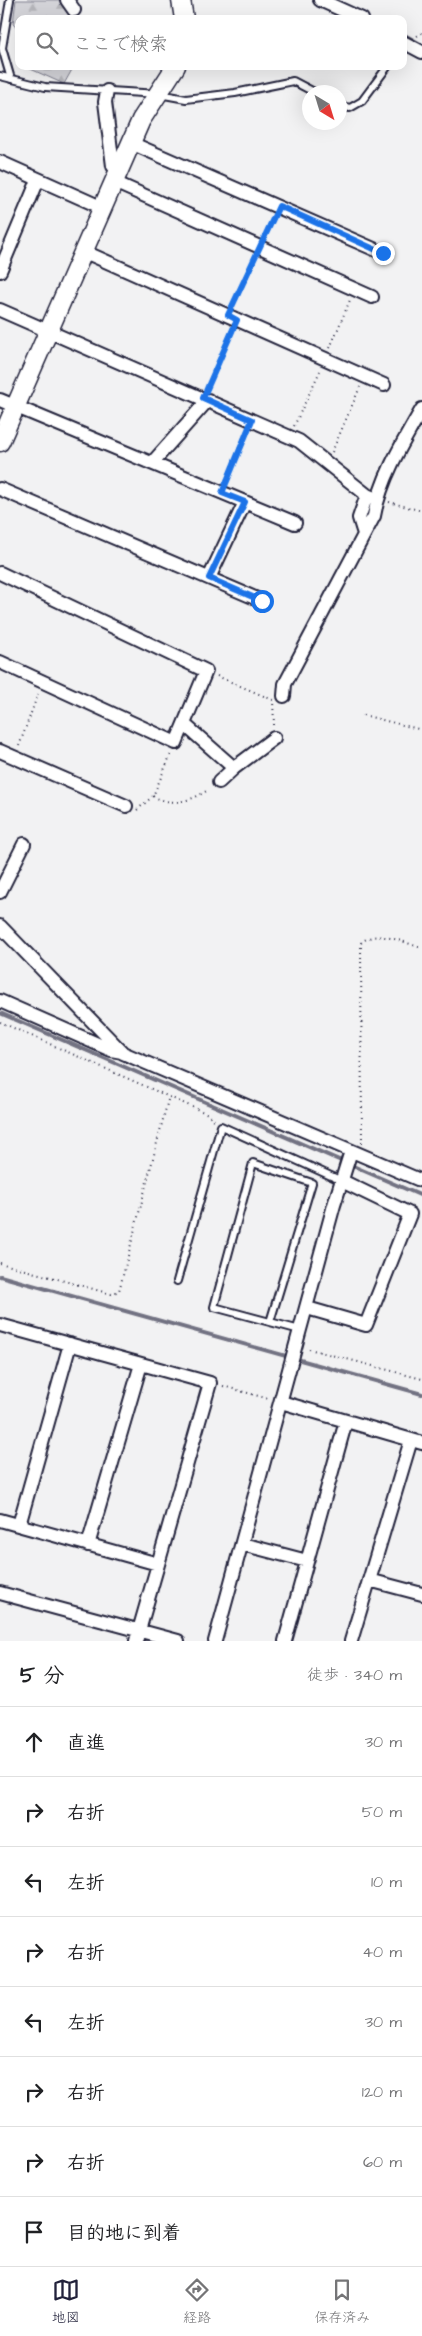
<!DOCTYPE html>
<html lang="ja">
<meta charset="utf-8">
<style>
body{margin:0;font-family:"Architects Daughter","Klee One",sans-serif;background:#f2f2f2;color:#202124}
.compass{position:absolute;left:302px;top:85px;width:45px;height:45px;border-radius:50%;background:#fff;box-shadow:0 5px 20px #0002;rotate:142deg}
.stop{position:absolute;width:15px;height:15px;margin:-11px;border:4px solid #1a73e8;border-radius:50%;background:#fff}
.stop.end{background:#1a73e8;border-color:#fff;box-shadow:0 1px 5px #0008}
.list{margin:0;padding:0;list-style:none}
h2{display:flex;justify-content:space-between;align-items:center;height:65px;margin:0;padding:0 20px;font-size:21px}
h2 small{font-size:16px;font-weight:400;color:#757577}
.list li{display:grid;grid-template-columns:32px 1fr auto;gap:15px;align-items:center;box-sizing:border-box;height:70px;padding:0 20px;border-top:1px solid #e0e0e0}
.list b{display:block;font-size:19px;white-space:nowrap}
.list em{font-size:16px;font-style:normal;color:#757577}
.icon{flex:none;width:28px;height:28px;fill:none;stroke:currentColor;stroke-width:2;stroke-linecap:round;stroke-linejoin:round}
.map{position:relative;flex:none;width:422px;height:1641px;overflow:hidden}
.search{position:absolute;background:#fff;box-shadow:0 5px 20px #0002;left:15px;right:15px;top:15px;height:55px;display:flex;align-items:center;gap:12px;box-sizing:border-box;padding:0 18px;border-radius:10px;color:#757577;font-size:19px}
.sheet{height:625px;background:#fff}
nav{display:flex;justify-content:space-around;align-items:center;box-sizing:border-box;height:70px;border-top:1px solid #e0e0e0;background:#fff;font-size:14px;color:#757577}
nav a{display:grid;justify-items:center;gap:2px}
nav .on{color:#22223b}
.map>svg:first-child{display:block}
.forest{fill:url(#forest-firs);stroke:#7a7a8a}
.lines{fill:none;stroke-linecap:round;stroke-linejoin:round}
.stream{stroke:#727282;stroke-width:4}
.lane-casing{stroke:#22223b;stroke-width:10}
.street-casing{stroke:#22223b;stroke-width:16}
.secondary-casing{stroke:#22223b;stroke-width:21}
.path{stroke:#22223b;stroke-width:2;stroke-dasharray:1 4;stroke-linecap:butt}
.lane{stroke:#fff;stroke-width:6}
.street{stroke:#fff;stroke-width:12}
.secondary{stroke:#fff;stroke-width:18}
.route{stroke:#1a73e8;stroke-width:6}
</style>
<div class="map">
<svg width="422" height="1641" viewBox="0 0 422 1641">
<defs>
<pattern id="forest-firs" width="22" height="20" patternUnits="userSpaceOnUse" patternTransform="scale(1.25)"><rect width="22" height="20" fill="#d3d3d8"/><path d="M5 1l3.5 6h-7zM16 11l3.5 6h-7z" fill="#b5b5ba"/></pattern>
</defs>
<rect width="100%" height="100%" fill="#f2f2f3"/>
<filter id="ink" filterUnits="userSpaceOnUse"><feTurbulence type="fractalNoise" baseFrequency=".02" numOctaves="2"/><feDisplacementMap in="SourceGraphic" scale="10" xChannelSelector="R" yChannelSelector="G"/><feConvolveMatrix kernelMatrix="1 2 1 2 8 2 1 2 1" color-interpolation-filters="sRGB"/></filter>
<g filter="url(#ink)">
<path class="forest" d="M16,0H60L70,12L67,19H19V31L13,24Z
M24,66H74L64,84Z"/>
<g class="lines">
<path class="stream" d="M403,34L422,45
M0,1013L422,1196
M0,1276L422,1394"/>
<g class="lane-casing">
<path id="lane" d="M10,0L2,48L11,79
M0,76L45,87L159,94L186,99L235,93L293,81L314,92
M340,106L350,108L362,101L388,66
M177,1281L221,1126L342,1181
M270,1322L312,1183L253,1163L214,1307L300,1330"/>
</g>
<g class="street-casing">
<path id="street" d="M67,0L74,10
M320,0L362,19
M403,42L422,52
M107,91L105,102L113,166L119,171
M131,143L383,253
M0,162L103,208
M114,182L372,297
M85,252L384,385
M0,271L38,180
M0,310L299,441L367,495L377,499
M0,400L295,523
M152,463L208,400
M0,489L262,601
M364,534L359,518L367,495
M0,573L206,671L176,743L0,662
M209,578L245,502
M284,696L285,684L374,516C381,478 403,442 422,409
M184,724L234,768
M0,751L126,806
M219,782L234,768L274,738
M0,892L24,844
M0,926L123,1053L422,1181
M0,1001L111,1050L122,1052
M307,1308L366,1325L410,1214L342,1181
M0,1325L210,1383L136,1641
M281,1402L422,1443
M0,1520L158,1564
M19,1525L70,1344
M242,1544L307,1561
M88,1545L141,1364
M369,1580L422,1594
M0,1593L178,1641
M215,1641L334,1205L351,1151
M285,1641L346,1421
M351,1641L411,1440"/>
</g>
<g class="secondary-casing">
<path id="secondary" d="M181,0L184,19
M0,442L141,120L176,66"/>
</g>
<path class="path" d="M417,36L422,33
M266,236L274,218
M234,304L255,259
M330,348L350,300
M208,387L232,331
M294,426L320,371
M332,452L360,387
M226,481L247,430
M389,502L422,511
M217,676L273,700L274,725
M363,715L422,730
M19,746L38,694
M153,796C172,807 191,801 208,790
M137,810L153,796L171,754
M0,1022L208,1114L214,1120
M362,1143L361,943C375,928 405,943 422,948
M0,1263L111,1294L119,1291L169,1096
M309,1349L422,1379
M223,1386L269,1399"/>
<use href="#lane" class="lane"/>
<use href="#street" class="street"/>
<use href="#secondary" class="secondary"/>
</g>
</g>
<g class="lines" filter="url(#ink)">
<path class="route" d="M262,601L209,578L245,502L222,493L252,420L203,398L237,320L228,315L279,206L383,253"/>
</g>
</svg>
<svg class="compass" viewBox="-18 -18 36 36"><path d="M0-13l5 13h-10z" fill="#e53935"/><path d="M0 13l5-13h-10z" fill="#757577"/></svg>
<div class="stop" style="left:262px;top:601px"></div>
<div class="stop end" style="left:383px;top:253px"></div>
<div class="search"><svg class="icon" aria-label="search" viewBox="0 0 24 24"><circle cx="10" cy="10" r="6"/><path d="M15 15l6 6"/></svg>ここで検索</div>
</div>
<section class="sheet">
<h2>5 分<small>徒歩 · 340 m</small></h2>
<ul class="list">
<li><svg class="icon" aria-label="ahead" viewBox="0 0 24 24"><path d="M12 20V5M6 11l6-6 6 6"/></svg><div><b>直進</b></div><em>30 m</em></li>
<li><svg class="icon" aria-label="right" viewBox="0 0 24 24"><path d="M7 20v-9h11M14 6l5 5-5 5"/></svg><div><b>右折</b></div><em>50 m</em></li>
<li><svg class="icon" aria-label="left" viewBox="0 0 24 24"><path d="M17 20v-9H6M10 6l-5 5 5 5"/></svg><div><b>左折</b></div><em>10 m</em></li>
<li><svg class="icon" aria-label="right" viewBox="0 0 24 24"><path d="M7 20v-9h11M14 6l5 5-5 5"/></svg><div><b>右折</b></div><em>40 m</em></li>
<li><svg class="icon" aria-label="left" viewBox="0 0 24 24"><path d="M17 20v-9H6M10 6l-5 5 5 5"/></svg><div><b>左折</b></div><em>30 m</em></li>
<li><svg class="icon" aria-label="right" viewBox="0 0 24 24"><path d="M7 20v-9h11M14 6l5 5-5 5"/></svg><div><b>右折</b></div><em>120 m</em></li>
<li><svg class="icon" aria-label="right" viewBox="0 0 24 24"><path d="M7 20v-9h11M14 6l5 5-5 5"/></svg><div><b>右折</b></div><em>60 m</em></li>
<li><svg class="icon" aria-label="arrive" viewBox="0 0 24 24"><path d="M6 21V4h12l-3 4 3 4H6"/></svg><div><b>目的地に到着</b></div></li>
</ul>
</section>
<nav>
<a class="on"><svg class="icon" aria-label="map" viewBox="0 0 24 24"><path d="M3 6l6-2 6 2 6-2v14l-6 2-6-2-6 2zM9 4v14M15 6v14"/></svg>地図</a>
<a><svg class="icon" aria-label="directions" viewBox="0 0 24 24"><path d="M12 3l9 9-9 9-9-9zM9 14v-3h6M13 9l2 2-2 2"/></svg>経路</a>
<a><svg class="icon" aria-label="saved" viewBox="0 0 24 24"><path d="M7 4h10v16l-5-4-5 4z"/></svg>保存済み</a>
</nav>
